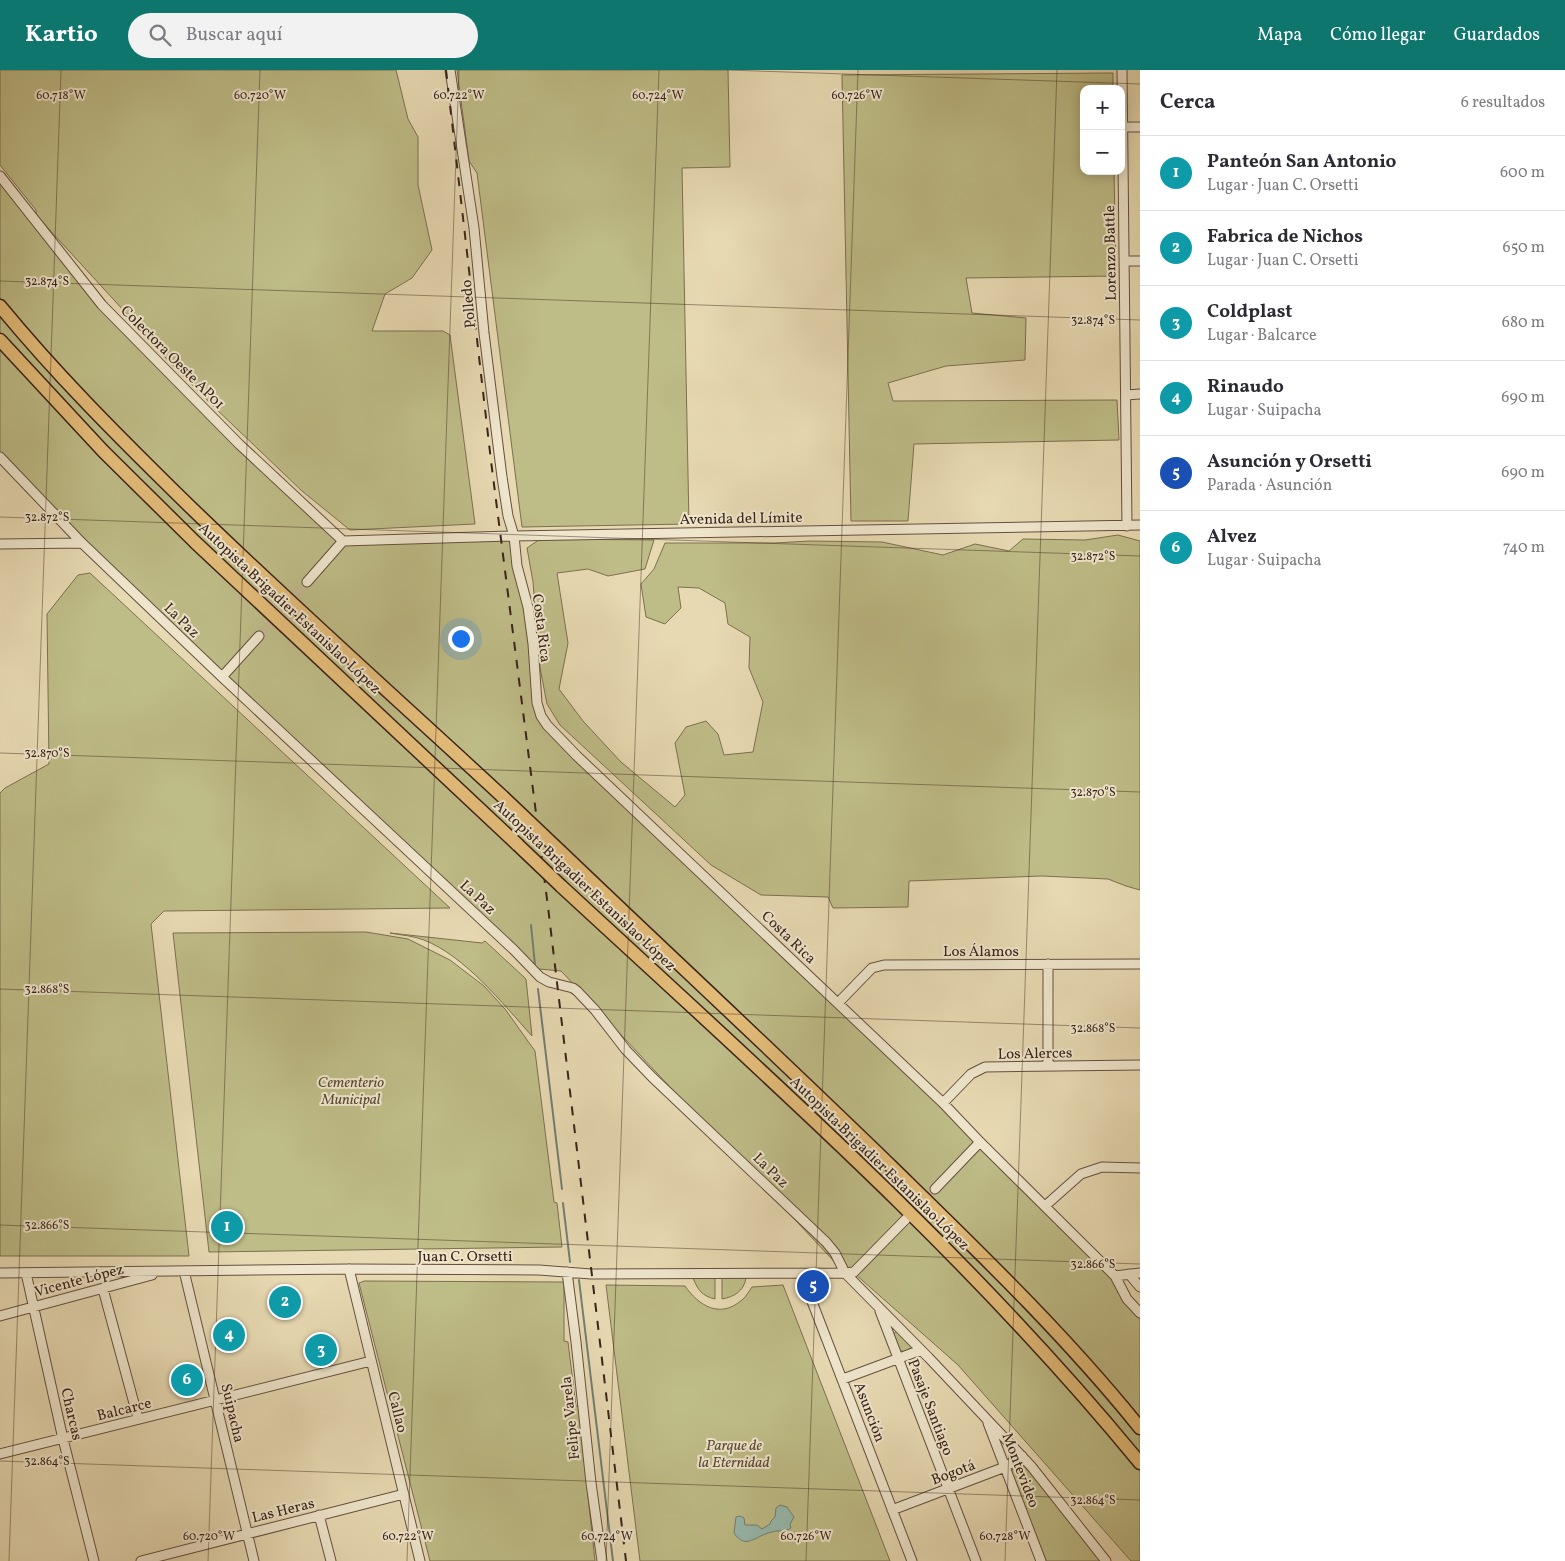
<!DOCTYPE html>
<html lang="es">
<meta charset="utf-8">
<style>
body{margin:0;font-family:Vollkorn,serif;background:#f2f2f3;color:#2b2b33}
.controls{position:absolute;right:15px;top:15px;display:grid;overflow:hidden;border-radius:10px;box-shadow:0 2px 12px #0003}
.controls button{width:45px;height:45px;display:grid;place-items:center;padding:0;border:0;border-bottom:1px solid #e1e1e2;background:#fff;color:#2b2b33;font:25px sans-serif}
.you{position:absolute;left:460px;top:568px;width:18px;height:18px;margin:-12px;border:4px solid #fff;border-radius:50%;background:#1a73e8;box-shadow:0 0 0 8px #1a73e833}
.badge{display:grid;place-items:center;width:32px;height:32px;border-radius:50%;background:#0f766e;color:#fff;font-size:16px;font-weight:700}
.pin{position:absolute;translate:-50% -50%;border:2px solid #fff;box-shadow:0 1px 5px #0006}
.list{margin:0;padding:0;list-style:none}
h2{display:flex;justify-content:space-between;align-items:center;height:65px;margin:0;padding:0 20px;font-size:21px}
h2 small{font-size:16px;font-weight:400;color:#7c7c81}
.list li{display:grid;grid-template-columns:32px 1fr auto;gap:15px;align-items:center;box-sizing:border-box;height:75px;padding:0 20px;border-top:1px solid #e1e1e2}
.list b{display:block;font-size:19px;white-space:nowrap}
.list p{margin:0;font-size:16px;white-space:nowrap;color:#7c7c81}
.list em{font-size:16px;font-style:normal;color:#7c7c81}
.icon{flex:none;width:28px;height:28px;fill:none;stroke:currentColor;stroke-width:2;stroke-linecap:round;stroke-linejoin:round}
.map{position:relative;flex:none;width:1140px;height:1491px;overflow:hidden}
header{display:flex;align-items:center;gap:30px;box-sizing:border-box;height:70px;padding:0 25px;background:#0f766e;color:#fff}
header strong{font-size:24px}
nav{display:flex;gap:28px;margin-inline-start:auto;font-size:18px}
.search{width:350px;height:45px;background:#f2f2f3;display:flex;align-items:center;gap:12px;box-sizing:border-box;padding:0 18px;border-radius:28px;color:#7c7c81;font-size:19px}
main{display:flex}
aside{flex:1;background:#fff}
.map>svg:first-child{display:block}
.green{fill:#bebc87;stroke:#7c7050}
.water{fill:#97baad;stroke:#727e72}
.lines{fill:none;stroke-linecap:round;stroke-linejoin:round}
.stream{stroke:#727e72;stroke-width:2}
.minor-tunnel{stroke:#c4b594;stroke-width:9;stroke-dasharray:9 4.5;stroke-linecap:butt}
.minor-casing{stroke:#655040;stroke-width:11}
.highway-casing{stroke:#3a231a;stroke-width:15}
.minor{stroke:#efe6cd;stroke-width:9}
.highway{stroke:#e4bc79;stroke-width:12}
.rail{stroke:#3a231a;stroke-width:2;stroke-dasharray:9 9;stroke-linecap:butt}
.highway-bridge-casing{stroke:#3a231a;stroke-width:15;stroke-linecap:butt}
.highway-bridge{stroke:#e4bc79;stroke-width:12}
.ticks{fill:none;stroke:#3a231a;stroke-width:1;stroke-opacity:0.45}
.labels{text-anchor:middle;stroke-width:4;stroke-linejoin:round;paint-order:stroke}
.street-label{font-size:15px;fill:#3a231a;stroke:#efe6cd}
.park-label{font-size:15px;font-style:italic;fill:#5b4935;stroke:#efe6cd}
.ticks-label{font-size:12px;text-anchor:middle;fill:#3a231a;stroke:#efe6cd;stroke-width:4;stroke-linejoin:round;paint-order:stroke}
</style>
<header>
<strong>Kartio</strong>
<div class="search"><svg class="icon" aria-label="search" viewBox="0 0 24 24"><circle cx="10" cy="10" r="6"/><path d="M15 15l6 6"/></svg>Buscar aquí</div>
<nav><a>Mapa</a><a>Cómo llegar</a><a>Guardados</a></nav>
</header>
<main>
<div class="map">
<svg width="1140" height="1491" viewBox="0 0 1140 1491">
<rect width="100%" height="100%" fill="#e7d9b2"/>
<filter id="stains"><feTurbulence type="fractalNoise" baseFrequency=".004" numOctaves="4"/><feColorMatrix values="0 0 0 0 .2 0 0 0 0 .09 0 0 0 0 .02 0 0 0 .5 -.17"/></filter>
<radialGradient id="worn" r=".72"><stop offset=".6" stop-color="#630" stop-opacity="0"/><stop offset="1" stop-color="#630" stop-opacity=".3"/></radialGradient>
<path class="green" d="M0,0H396L408,49L418,67V115L432,180L412,208L385,224L372,261H443L450,265L475,454L350,460L302,421L214,337L153,275L154,262L147,266L36,145V140L0,95Z
M457,0H728L730,97L682,98L689,454L522,457L477,103L469,91Z
M1113,3V19H1084V101H1114L1116,206L966,208L972,243L1026,248L1025,290L946,296L888,313L893,331L1117,330L1119,370L914,374L908,451H851L842,5Z
M0,106L102,235L343,471L514,466L541,646L1115,1206L1140,1243V1491H1131L958,1295L854,1203H845L561,901L539,899L514,880L222,607L0,387Z
M1118,465L1140,471V820L1126,816L1108,809L1042,806L909,811L908,837L833,838L828,827L761,825L711,795L560,655L547,634L540,598L533,512L527,478L540,469L654,470L645,499L608,506L588,499L557,503L568,573L559,619L583,651L621,692L675,737L685,725L675,673L686,657L706,651L718,664L724,685L753,682L763,632L749,598L750,567L728,554L725,533L699,518L678,517L681,538L665,554L646,547L641,514L654,499L665,473H774L810,471L882,472L943,485L975,474L1009,481L1023,469L1085,470Z
M90,503L450,838L164,841L151,854L189,1186H0V723L5,718L49,694L47,544L78,505Z
M366,862L408,869L450,890L484,916L505,939L535,981L554,1132L557,1133L562,1177L209,1182L173,863Z
M390,863L482,873L485,871L526,909L532,966C503,934 465,886 424,870C414,866 401,865 390,863Z
M693,1208H715V1229C702,1226 698,1220 693,1208Z
M722,1208H746C744,1221 734,1227 722,1229Z
M364,1211L564,1212V1271L568,1272L576,1336H579L589,1416L587,1417L595,1491H430L359,1213Z
M606,1215L685,1216C699,1236 720,1249 742,1230C746,1227 749,1221 752,1217L783,1215L890,1491H640Z
M897,1261L912,1276L911,1278L904,1282L898,1279L893,1264Z
M1018,1395H1022L1029,1401L1102,1491H1044L1011,1402L1014,1397Z"/>
<path class="water" d="M780,1435L787,1437L794,1447L790,1454L791,1458C785,1462 779,1460 772,1462C756,1465 746,1481 734,1463L736,1447L740,1446L744,1448L745,1455H757L762,1459L770,1454L771,1451L775,1447L776,1438Z"/>
<g class="lines">
<path class="stream" d="M531,855L535,895
M538,919L562,1119
M563,1133L570,1192
M579,1210L613,1491"/>
<path class="minor-tunnel" d="M259,566L307,512
M908,1147L935,1119"/>
<g class="minor-casing">
<path id="minor" d="M450,0L474,158L484,263L502,407L508,446L514,466L517,496L528,537L533,574L537,633L541,646L547,655L577,686L943,1033L980,1072L1115,1206L1127,1229L1140,1243
M1122,0L1127,456
M1123,57H1140
M0,106L102,235L239,374L343,471
M1124,191H1140
M1126,325L1140,324
M0,387L82,473L222,607L514,880L540,907L549,912L573,918L577,921L595,940L626,980L652,1007L826,1172L835,1183L845,1203L929,1288L1031,1396L1106,1491
M343,471L514,466L1140,455
M0,474L82,473
M307,512L343,471
M222,607L259,566
M838,933L872,898L884,895L1140,894
M1048,996V894
M943,1033L971,1004L985,997L1140,995
M935,1119L980,1072
M1045,1136L1081,1104L1102,1097L1140,1098
M349,1199L420,1491
M184,1201L254,1491
M567,1202L576,1272L591,1413L602,1491
M0,1203L349,1199L539,1200L591,1204L845,1203L854,1202L906,1149
M26,1203L63,1369L94,1491
M801,1203L912,1491
M1129,1204L1140,1217
M1115,1206L1140,1203
M103,1219L138,1348
M880,1241L976,1491
M0,1246L152,1205
M843,1309L921,1280
M988,1353L1041,1491
M0,1384L371,1291
M892,1440L1005,1397L1022,1386
M319,1445L331,1491
M141,1491L404,1424"/>
</g>
<g class="highway-casing">
<path id="highway" d="M0,236C55,303 115,363 176,423C282,527 394,626 503,727
M0,270L103,381L195,472L518,775
M561,782C673,889 786,994 897,1102C981,1184 1066,1266 1140,1358
M561,816C761,1001 967,1182 1140,1393"/>
</g>
<use href="#minor" class="minor"/>
<use href="#highway" class="highway"/>
<path class="rail" d="M446,0L491,391L548,837L626,1491"/>
<g class="highway-bridge-casing">
<path id="highway-bridge" d="M503,727L561,782
M518,775L561,816"/>
</g>
<use href="#highway-bridge" class="highway-bridge"/>
</g>
<path class="ticks" d="M727,0L1140,14M0,211L1140,250M0,447L1140,486M0,683L1140,722M0,919L1140,958M0,1155L1140,1194M0,1391L1140,1430M9,1491L61,0M208,1491L260,0M407,1491L459,0M606,1491L659,0M806,1491L858,0M1005,1491L1057,0"/>
<g class="labels">
<g class="street-label">
<text transform="translate(1110 183) rotate(-91)" y="5">Lorenzo Battle</text>
<text transform="translate(468 234) rotate(-95)" y="5">Polledo</text>
<text transform="translate(173 287) rotate(45)" y="5">Colectora Oeste AP01</text>
<text transform="translate(741 448) rotate(-1)" y="5">Avenida del Límite</text>
<text transform="translate(290 538) rotate(43)" y="5">Autopista Brigadier Estanislao López</text>
<text transform="translate(182 550) rotate(44)" y="5">La Paz</text>
<text transform="translate(542 558) rotate(83)" y="5">Costa Rica</text>
<text transform="translate(585 815) rotate(43)" y="5">Autopista Brigadier Estanislao López</text>
<text transform="translate(478 827) rotate(43)" y="5">La Paz</text>
<text transform="translate(789 867) rotate(44)" y="5">Costa Rica</text>
<text x="981" y="886">Los Álamos</text>
<text transform="translate(1035 983) rotate(-1)" y="5">Los Alerces</text>
<text transform="translate(880 1093) rotate(44)" y="5">Autopista Brigadier Estanislao López</text>
<text transform="translate(771 1100) rotate(44)" y="5">La Paz</text>
<text x="465" y="1191">Juan C. Orsetti</text>
<text transform="translate(79 1210) rotate(-15)" y="5">Vicente López</text>
<text transform="translate(931 1337) rotate(69)" y="5">Pasaje Santiago</text>
<text transform="translate(124 1339) rotate(-14)" y="5">Balcarce</text>
<text transform="translate(398 1342) rotate(76)" y="5">Callao</text>
<text transform="translate(870 1342) rotate(69)" y="5">Asunción</text>
<text transform="translate(233 1343) rotate(77)" y="5">Suipacha</text>
<text transform="translate(72 1344) rotate(77)" y="5">Charcas</text>
<text transform="translate(570 1348) rotate(-96)" y="5">Felipe Varela</text>
<text transform="translate(1021 1400) rotate(69)" y="5">Montevideo</text>
<text transform="translate(953 1402) rotate(-21)" y="5">Bogotá</text>
<text transform="translate(283 1440) rotate(-14)" y="5">Las Heras</text>
</g>
<g class="park-label">
<text x="351" y="1017">Cementerio<tspan x="351" dy="17">Municipal</tspan></text>
<text x="734" y="1380">Parque de<tspan x="734" dy="17">la Eternidad</tspan></text>
</g>
</g>
<g class="ticks-label">
<text x="61" y="29">60.718°W</text>
<text x="260" y="29">60.720°W</text>
<text x="459" y="29">60.722°W</text>
<text x="658" y="29">60.724°W</text>
<text x="857" y="29">60.726°W</text>
<text x="47" y="215">32.874°S</text>
<text x="1093" y="254">32.874°S</text>
<text x="47" y="451">32.872°S</text>
<text x="1093" y="490">32.872°S</text>
<text x="47" y="687">32.870°S</text>
<text x="1093" y="726">32.870°S</text>
<text x="47" y="923">32.868°S</text>
<text x="1093" y="962">32.868°S</text>
<text x="47" y="1159">32.866°S</text>
<text x="1093" y="1198">32.866°S</text>
<text x="47" y="1395">32.864°S</text>
<text x="1093" y="1434">32.864°S</text>
<text x="209" y="1470">60.720°W</text>
<text x="408" y="1470">60.722°W</text>
<text x="607" y="1470">60.724°W</text>
<text x="806" y="1470">60.726°W</text>
<text x="1005" y="1470">60.728°W</text>
</g>
<rect width="100%" height="100%" filter="url(#stains)"/>
<rect width="100%" height="100%" fill="url(#worn)"/>
</svg>
<div class="controls">
<button>+</button>
<button>−</button>
</div>
<div class="you"></div>
<div class="pin badge" style="left:227px;top:1157px;background:#0f9aa8">1</div>
<div class="pin badge" style="left:285px;top:1232px;background:#0f9aa8">2</div>
<div class="pin badge" style="left:321px;top:1280px;background:#0f9aa8">3</div>
<div class="pin badge" style="left:229px;top:1265px;background:#0f9aa8">4</div>
<div class="pin badge" style="left:813px;top:1216px;background:#1a4fb4">5</div>
<div class="pin badge" style="left:187px;top:1310px;background:#0f9aa8">6</div>
</div>
<aside>
<h2>Cerca<small>6 resultados</small></h2>
<ul class="list">
<li><span class="badge" style="background:#0f9aa8">1</span><div><b>Panteón San Antonio</b><p>Lugar · Juan C. Orsetti</p></div><em>600 m</em></li>
<li><span class="badge" style="background:#0f9aa8">2</span><div><b>Fabrica de Nichos</b><p>Lugar · Juan C. Orsetti</p></div><em>650 m</em></li>
<li><span class="badge" style="background:#0f9aa8">3</span><div><b>Coldplast</b><p>Lugar · Balcarce</p></div><em>680 m</em></li>
<li><span class="badge" style="background:#0f9aa8">4</span><div><b>Rinaudo</b><p>Lugar · Suipacha</p></div><em>690 m</em></li>
<li><span class="badge" style="background:#1a4fb4">5</span><div><b>Asunción y Orsetti</b><p>Parada · Asunción</p></div><em>690 m</em></li>
<li><span class="badge" style="background:#0f9aa8">6</span><div><b>Alvez</b><p>Lugar · Suipacha</p></div><em>740 m</em></li>
</ul>
</aside>
</main>
